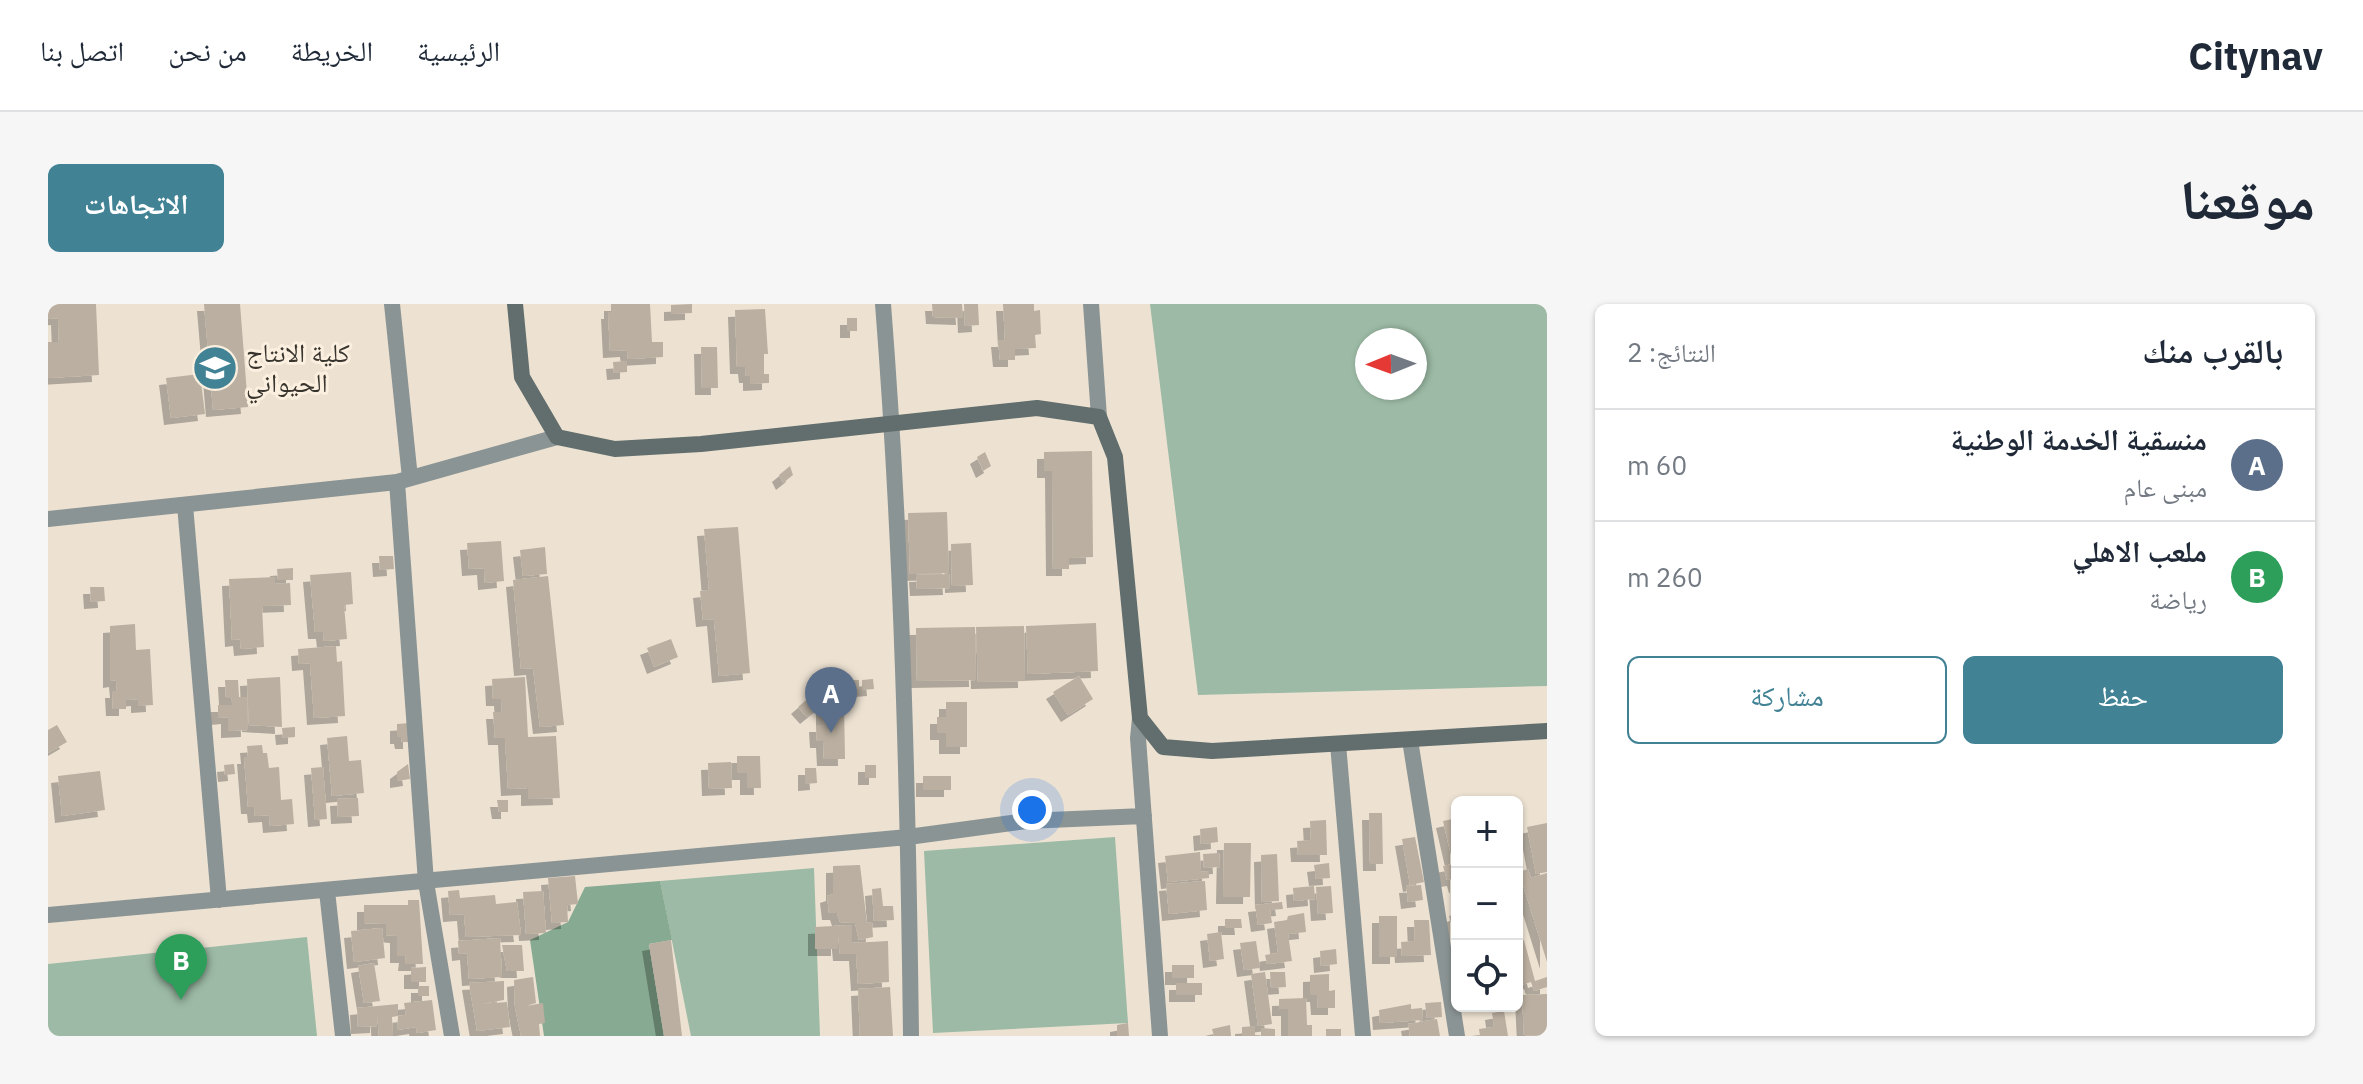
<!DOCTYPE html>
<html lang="ar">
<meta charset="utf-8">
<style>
body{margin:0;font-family:"IBM Plex Sans","Noto Naskh Arabic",sans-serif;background:#f6f6f7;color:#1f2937;direction:rtl}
.controls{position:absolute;right:24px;bottom:24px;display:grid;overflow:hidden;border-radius:12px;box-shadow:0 2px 6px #0004}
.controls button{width:72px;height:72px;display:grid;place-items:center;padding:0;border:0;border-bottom:2px solid #e0e1e3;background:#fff;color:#1f2937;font:40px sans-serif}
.compass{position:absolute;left:1307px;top:24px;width:72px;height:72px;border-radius:50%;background:#fff;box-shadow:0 2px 6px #0004;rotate:269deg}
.you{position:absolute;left:984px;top:506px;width:28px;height:28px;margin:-20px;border:6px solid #fff;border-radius:50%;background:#1a73e8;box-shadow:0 0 0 12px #1a73e833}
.badge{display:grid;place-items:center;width:52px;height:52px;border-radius:50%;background:#418295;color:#fff;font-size:26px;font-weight:700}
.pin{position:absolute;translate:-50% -66px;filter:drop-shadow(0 2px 4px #0008)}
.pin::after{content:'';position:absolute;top:42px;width:28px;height:24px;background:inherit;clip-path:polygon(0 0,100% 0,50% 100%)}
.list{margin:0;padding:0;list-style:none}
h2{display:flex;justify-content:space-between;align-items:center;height:104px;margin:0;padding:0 32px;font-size:34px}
h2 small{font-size:26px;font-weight:400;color:#747a83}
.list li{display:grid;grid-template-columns:52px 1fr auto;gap:24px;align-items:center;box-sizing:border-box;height:112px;padding:0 32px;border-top:2px solid #e0e1e3}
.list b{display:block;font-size:30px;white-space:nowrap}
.list p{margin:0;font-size:26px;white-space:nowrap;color:#747a83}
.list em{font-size:26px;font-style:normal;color:#747a83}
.actions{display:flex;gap:16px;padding:24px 32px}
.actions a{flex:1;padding:18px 0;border:2px solid #418295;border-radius:12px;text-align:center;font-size:28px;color:#418295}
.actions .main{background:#418295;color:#fff}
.icon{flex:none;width:44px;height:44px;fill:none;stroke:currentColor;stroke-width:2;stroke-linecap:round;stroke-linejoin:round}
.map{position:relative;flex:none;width:1499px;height:732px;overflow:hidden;direction:ltr;border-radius:12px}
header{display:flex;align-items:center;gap:48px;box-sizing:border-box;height:112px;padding:0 40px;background:#fff;border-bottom:2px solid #e0e1e3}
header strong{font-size:38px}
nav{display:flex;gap:44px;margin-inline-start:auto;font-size:28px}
.intro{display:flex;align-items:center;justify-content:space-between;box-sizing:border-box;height:192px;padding:0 48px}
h1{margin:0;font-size:56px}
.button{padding:20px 36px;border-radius:12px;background:#418295;color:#fff;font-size:28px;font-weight:700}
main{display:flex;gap:48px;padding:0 48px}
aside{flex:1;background:#fff;border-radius:12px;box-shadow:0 2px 6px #0004}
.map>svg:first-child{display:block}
.green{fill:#9cbaa5;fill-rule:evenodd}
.forest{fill:#87aa92}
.building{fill:#baafa0;filter:url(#shadow)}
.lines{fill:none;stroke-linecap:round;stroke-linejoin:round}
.street{stroke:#8b9494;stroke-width:16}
.secondary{stroke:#616e6d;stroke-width:16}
.labels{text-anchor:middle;stroke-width:6;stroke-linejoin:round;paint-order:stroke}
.poi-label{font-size:26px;fill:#37332d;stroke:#fbefdf;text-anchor:start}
</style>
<header>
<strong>Citynav</strong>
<nav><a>الرئيسية</a><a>الخريطة</a><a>من نحن</a><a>اتصل بنا</a></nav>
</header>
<div class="intro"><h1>موقعنا</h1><a class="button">الاتجاهات</a></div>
<main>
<aside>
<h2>بالقرب منك<small>النتائج: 2</small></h2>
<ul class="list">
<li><span class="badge" style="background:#5c6f8a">A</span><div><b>منسقية الخدمة الوطنية</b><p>مبنى عام</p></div><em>60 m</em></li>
<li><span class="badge" style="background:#2e9e5b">B</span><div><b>ملعب الاهلي</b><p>رياضة</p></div><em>260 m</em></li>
</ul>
<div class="actions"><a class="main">حفظ</a><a>مشاركة</a></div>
</aside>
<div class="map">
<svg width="1499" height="732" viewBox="0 0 1499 732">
<defs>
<filter id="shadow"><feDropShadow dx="-7" dy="7" stdDeviation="0" flood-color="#0004"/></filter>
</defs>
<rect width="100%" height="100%" fill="#ede2d2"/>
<path class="green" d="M1102,0H1499V382L1150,391ZM1367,36V84H1319V36Z
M1067,533L1080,719L885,729L876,547Z
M766,564L772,732H643L612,577Z
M259,633L269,732H0V660Z"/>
<path class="forest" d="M612,577L624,636L601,640L616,732H496L482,636L520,618L537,583Z"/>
<path class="building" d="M0,0H48L51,71L0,74V38H11L10,14L0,15Z
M156,0H192L200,103L165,106Z
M563,0H602L604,38H615V53L580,55L579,46L562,47L560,8H563Z
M644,0V9L623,10V1Z
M884,0H914L915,14L885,13Z
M916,0H930L931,21L917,22Z
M955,0H986V7L992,6L993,30L987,31L988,44L967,45V56H952L950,36H957Z
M717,5L720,50H716V70H721V79L702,80V72H698L697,63H689L687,6Z
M799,14H809V27H799Z
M653,43H669L670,84H654Z
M579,57V68L566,69L565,58Z
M152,70L157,110L123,114L118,74Z
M1044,147L1045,253L1021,254V265H1005L1004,167H996V148Z
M937,148L943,162L935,167L929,153Z
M742,162L745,171L735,179L731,171Z
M899,208L901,269L862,270L860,209Z
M690,223L702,369L671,372L666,315L655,316L652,287L661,286L656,225Z
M453,237L456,277L437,279L436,264L421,265L419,239Z
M923,239L925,281L904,282L903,240Z
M497,243L499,270L475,272L472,246Z
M331,252H345L346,265L332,266Z
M245,264V276H230L229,265Z
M303,268L305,300L296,301L299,335L276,337L275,328H267L262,271Z
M901,270L902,284L869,285L868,271Z
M500,272L516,421L492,423L485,364L473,365L465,276Z
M227,273V280L242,279L243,301L214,302L216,343L193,345L192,335L184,336L181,275Z
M42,283H56L57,297L43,298Z
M1048,319L1050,367L980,370L978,322Z
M87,320L88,346L102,345L105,401L90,402V395L78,396V405H65L64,387H69L68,376L62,377V322Z
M976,322L977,377L930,378L928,323Z
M927,323L928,376L869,377L868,324Z
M623,335L630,353L606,363L599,344Z
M288,342L289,358L294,357L297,412L266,414L262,359L251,360L250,345Z
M1031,372L1045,395L1020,411L1005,388Z
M232,373L234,423L201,421L199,375Z
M477,373L480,433L508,432L512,494L480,495V484L460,485L457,434H447L445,408H454L453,395H445L444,375Z
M825,375L826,385L814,386V376Z
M177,376H190L191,393H199L200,426L180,427V413L170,414V401H184V394H178Z
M793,376H811V385H793Z
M771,385L780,396L759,413L750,403Z
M898,398H919V443H898V429H889V413H898Z
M796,402L797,455H776L775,437H769L768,421H775V403Z
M362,419V438H354L353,433H349V420Z
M9,421L19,438L0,449V426Z
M247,423V433L235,434L234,424Z
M299,432L301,457L313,456L316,489L284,492L279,434Z
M214,441L215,449H219L221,464L231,463L233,496L244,495L246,520L222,522L221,511L207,512L206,503H200L196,453H200L199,442Z
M689,452H712L713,484H699V469H689Z
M683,458L684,484L661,485L660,459Z
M186,460L187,470L177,471L176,461Z
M360,460L362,475L349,477V468Z
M817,461H828V474H817Z
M275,463L279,515L267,516L263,464Z
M757,464H768L769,479L757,480Z
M52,467L57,506L14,512L10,472Z
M875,472H903V486H875Z
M310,494L311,512L290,513L289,495Z
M449,496H460V508H451Z
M1321,509H1334L1335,560H1322Z
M1409,514V582H1408L1406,575L1399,576L1395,562L1405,560L1395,517Z
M1278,516L1279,551H1250L1249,537L1263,536L1262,517Z
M1499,519V568L1488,570L1479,523Z
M1169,523L1170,538L1153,540L1152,525Z
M1367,533L1376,578L1362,581L1354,535Z
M1176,539H1203L1202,593H1175Z
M1152,548L1153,568L1161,567V574L1120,578L1117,552Z
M1171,549L1172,563L1156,564L1155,550Z
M1229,550L1231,597L1214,598L1213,551Z
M1281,559L1282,574L1268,575L1266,561Z
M812,561L819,619L824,618L825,633L811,636L807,619L792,618L789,609H781L779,592L785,590V562Z
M1480,565L1483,574L1499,569V658L1471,568Z
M527,572L530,600L519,601L520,618L504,619L500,574Z
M1157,577L1159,606L1121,610L1118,580Z
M1373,581L1375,596L1360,598L1358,582Z
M1266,582L1267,595L1246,597L1245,584Z
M1283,582L1285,609L1270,610L1268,583Z
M833,584L835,602H845L846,616L826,617L824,585Z
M411,586L412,594L447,591L448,600L469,598L473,631L418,633L416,610L402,611L400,587Z
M495,587L498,629L478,630L475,588Z
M360,596H371L375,660H357L358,652H349V632L338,631V620L316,619V601H360Z
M1234,598L1235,605L1222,606L1224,619L1210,621L1207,601Z
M1256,609L1258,628L1240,630L1244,657L1219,660L1217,651L1230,649L1226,618L1239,616L1240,612Z
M1409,610V638H1408L1401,612Z
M1331,612H1349V653H1331Z
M1177,615H1193L1194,624H1177Z
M1366,616H1381L1383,651L1354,652L1353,638L1367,637Z
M804,621V639L840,637L841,678L810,680L808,650H792L790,629V645H767V623Z
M334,624L337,654L306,658L303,627Z
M1173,628L1176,655L1162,657L1159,630Z
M452,634L454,673L421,675L419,649L411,650L410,637Z
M623,636L634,732H616L601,640Z
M1476,636L1487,677L1499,673V683L1486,687L1483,678L1470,682L1469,638Z
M1208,637L1212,664L1196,666L1192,639Z
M454,641H474L476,667H459Z
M1288,645L1289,660L1273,662L1272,647Z
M326,659L332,697L316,699L310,662Z
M1124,661H1146V674H1124Z
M378,663V678H363V664Z
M1217,668L1224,720L1210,722L1203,670Z
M1222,668H1237L1238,683L1223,684Z
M1281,670V687L1287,686V704H1270L1269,691H1262V671Z
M485,673L488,699L478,702L495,699L497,719L491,720L492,732H473L467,703L466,676Z
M456,677V696L433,700L459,698L462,723L429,727L421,679Z
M1128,679H1154V691H1128Z
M370,682H381V692H370Z
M842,683L845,732H812L810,685Z
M1499,690V732L1476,731L1474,691Z
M1258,694L1259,721H1264V732H1240V705H1231V695Z
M384,696L388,726L369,729L368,723L349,726L350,712L358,711L356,699Z
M1393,698L1394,713L1379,714L1377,699Z
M350,700V712L344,713L345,732H331L329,710V722L310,723L309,704Z
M1363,700V705L1374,704L1375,716L1332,719L1331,706Z
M1456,707L1460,732H1432L1431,725L1446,723L1444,709Z
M1389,715L1392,732H1362L1360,720Z
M1080,719L1081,732H1069V721Z
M1182,721L1183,732H1166L1164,725Z
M1207,722V732H1194V723Z
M1213,724L1227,725V732H1213Z
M1278,725H1293V732H1278Z"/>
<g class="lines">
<path class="street" d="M344,0L362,174
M835,0C854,243 860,488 863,732
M1043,0L1051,113
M349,178L378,578L404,732
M137,201L171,596
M0,215L349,178L509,133
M1092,414L1090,434L1112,732
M1362,436L1409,732
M1290,440L1315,732
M279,587L295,732
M0,611L860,533L978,517L1096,512"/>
<path class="secondary" d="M467,0L474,73L509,133L567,145L653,140L989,104L1051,113L1067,153L1092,414L1115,443L1164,447L1499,427"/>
</g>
<defs>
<g id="university-disc" transform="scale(2.3)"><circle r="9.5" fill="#418295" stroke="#fbefdf"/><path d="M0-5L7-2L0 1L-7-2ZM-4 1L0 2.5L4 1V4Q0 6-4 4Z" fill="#fff"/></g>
</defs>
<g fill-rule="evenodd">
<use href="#university-disc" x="167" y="64"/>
</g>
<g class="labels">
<g class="poi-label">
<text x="198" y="58">كلية الانتاج<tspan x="198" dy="30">الحيواني</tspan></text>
</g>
</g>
</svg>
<div class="controls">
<button>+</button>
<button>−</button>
<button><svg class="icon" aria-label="locate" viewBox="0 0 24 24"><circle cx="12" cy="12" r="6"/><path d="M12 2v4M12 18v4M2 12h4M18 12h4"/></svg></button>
</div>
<svg class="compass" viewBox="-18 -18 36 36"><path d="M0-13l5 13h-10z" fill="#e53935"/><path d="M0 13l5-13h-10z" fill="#747a83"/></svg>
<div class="you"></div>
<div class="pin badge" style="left:783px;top:429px;background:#5c6f8a">A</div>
<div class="pin badge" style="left:133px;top:696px;background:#2e9e5b">B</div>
</div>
</main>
